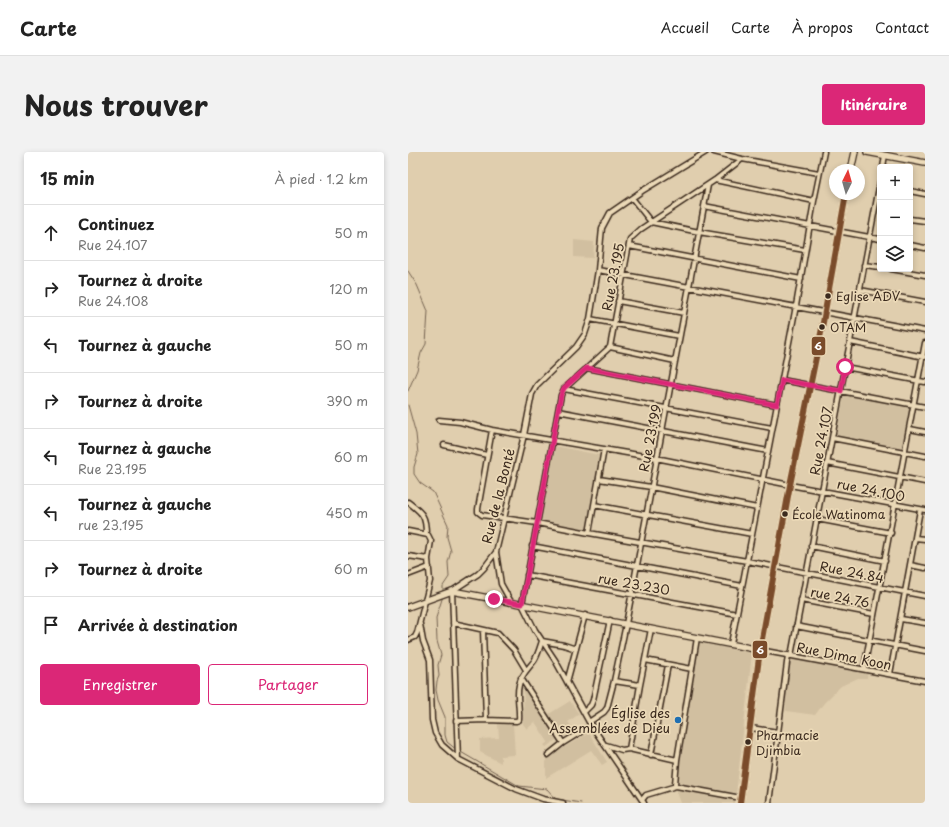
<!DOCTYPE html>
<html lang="fr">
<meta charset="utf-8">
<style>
body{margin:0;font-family:"Playpen Sans",sans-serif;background:#f2f2f2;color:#222}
.controls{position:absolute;right:12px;top:12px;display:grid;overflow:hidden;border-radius:4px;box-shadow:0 2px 6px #0003}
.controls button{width:36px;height:36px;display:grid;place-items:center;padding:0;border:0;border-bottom:1px solid #e0e0e0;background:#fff;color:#222;font:20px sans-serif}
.compass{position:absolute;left:421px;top:12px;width:36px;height:36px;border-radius:50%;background:#fff;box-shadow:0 2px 6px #0003;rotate:5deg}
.stop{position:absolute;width:12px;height:12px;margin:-9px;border:3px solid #db2777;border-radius:50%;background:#fff}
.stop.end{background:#db2777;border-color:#fff;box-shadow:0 1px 4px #0008}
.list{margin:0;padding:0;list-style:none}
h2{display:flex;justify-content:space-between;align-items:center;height:52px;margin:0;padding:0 16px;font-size:17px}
h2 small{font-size:13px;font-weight:400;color:#767676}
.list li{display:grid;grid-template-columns:26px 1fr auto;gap:12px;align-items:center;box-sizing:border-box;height:56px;padding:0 16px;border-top:1px solid #e0e0e0}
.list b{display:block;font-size:15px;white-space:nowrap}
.list p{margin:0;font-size:13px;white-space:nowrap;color:#767676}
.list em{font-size:13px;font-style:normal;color:#767676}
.actions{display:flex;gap:8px;padding:12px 16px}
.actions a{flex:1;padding:9px 0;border:1px solid #db2777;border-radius:4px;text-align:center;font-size:14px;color:#db2777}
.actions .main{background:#db2777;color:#fff}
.icon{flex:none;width:22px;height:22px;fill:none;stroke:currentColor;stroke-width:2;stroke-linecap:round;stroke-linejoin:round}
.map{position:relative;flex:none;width:517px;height:651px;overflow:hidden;border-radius:4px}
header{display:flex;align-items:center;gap:24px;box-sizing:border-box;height:56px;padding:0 20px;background:#fff;border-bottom:1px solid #e0e0e0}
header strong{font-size:19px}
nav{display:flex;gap:22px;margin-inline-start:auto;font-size:14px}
.intro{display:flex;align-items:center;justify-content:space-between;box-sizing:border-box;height:96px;padding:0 24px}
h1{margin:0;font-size:28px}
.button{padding:10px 18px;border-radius:4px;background:#db2777;color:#fff;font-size:14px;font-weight:700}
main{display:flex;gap:24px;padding:0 24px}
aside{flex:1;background:#fff;border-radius:4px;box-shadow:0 2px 6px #0003}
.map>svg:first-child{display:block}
.built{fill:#d1bfa0}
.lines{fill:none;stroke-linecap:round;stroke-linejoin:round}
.stream{stroke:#746250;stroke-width:1}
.street-casing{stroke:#3b2a1e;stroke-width:7}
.secondary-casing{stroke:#3b2a1e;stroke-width:8}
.street{stroke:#ebd9b7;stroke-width:4}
.secondary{stroke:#ebd9b7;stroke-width:5.5}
.bus-1-casing{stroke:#ebd9b7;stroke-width:9}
.bus-1{stroke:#7a4b2a;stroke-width:6}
.route{stroke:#db2777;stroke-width:5}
.bus-dot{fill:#3b2a1e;stroke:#ebd9b7;stroke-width:1.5}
.poi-dot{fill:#1f6fb2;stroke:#ebd9b7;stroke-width:1.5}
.labels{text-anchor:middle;stroke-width:3.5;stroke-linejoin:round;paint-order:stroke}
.bus-label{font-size:12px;fill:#3b2a1e;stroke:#ebd9b7;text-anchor:start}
.street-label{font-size:13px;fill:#3b2a1e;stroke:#ebd9b7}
.poi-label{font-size:13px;fill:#3b2a1e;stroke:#ebd9b7;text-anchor:end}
.line-badge{stroke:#ebd9b7;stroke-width:1.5}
.badge-label{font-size:11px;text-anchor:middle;font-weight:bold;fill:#fff}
</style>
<header>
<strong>Carte</strong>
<nav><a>Accueil</a><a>Carte</a><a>À propos</a><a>Contact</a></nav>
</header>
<div class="intro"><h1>Nous trouver</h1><a class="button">Itinéraire</a></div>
<main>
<aside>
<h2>15 min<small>À pied · 1.2 km</small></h2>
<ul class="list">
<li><svg class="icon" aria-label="ahead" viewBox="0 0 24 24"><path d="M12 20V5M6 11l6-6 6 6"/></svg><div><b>Continuez</b><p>Rue 24.107</p></div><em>50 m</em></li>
<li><svg class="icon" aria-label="right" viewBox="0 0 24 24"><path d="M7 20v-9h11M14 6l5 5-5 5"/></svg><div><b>Tournez à droite</b><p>Rue 24.108</p></div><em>120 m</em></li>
<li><svg class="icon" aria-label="left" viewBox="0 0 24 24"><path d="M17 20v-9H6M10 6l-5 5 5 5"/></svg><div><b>Tournez à gauche</b></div><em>50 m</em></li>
<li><svg class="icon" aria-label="right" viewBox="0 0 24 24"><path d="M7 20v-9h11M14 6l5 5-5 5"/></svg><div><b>Tournez à droite</b></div><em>390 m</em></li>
<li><svg class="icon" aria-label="left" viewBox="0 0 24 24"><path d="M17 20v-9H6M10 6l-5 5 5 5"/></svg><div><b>Tournez à gauche</b><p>Rue 23.195</p></div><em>60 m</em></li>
<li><svg class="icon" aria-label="left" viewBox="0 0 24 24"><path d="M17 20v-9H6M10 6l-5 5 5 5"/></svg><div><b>Tournez à gauche</b><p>rue 23.195</p></div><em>450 m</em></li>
<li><svg class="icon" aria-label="right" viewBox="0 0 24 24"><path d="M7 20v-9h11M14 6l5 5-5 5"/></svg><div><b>Tournez à droite</b></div><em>60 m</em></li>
<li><svg class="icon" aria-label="arrive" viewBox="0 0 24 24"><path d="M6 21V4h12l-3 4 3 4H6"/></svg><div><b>Arrivée à destination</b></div></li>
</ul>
<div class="actions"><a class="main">Enregistrer</a><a>Partager</a></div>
</aside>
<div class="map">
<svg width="517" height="651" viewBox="0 0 517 651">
<rect width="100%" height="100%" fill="#e0ceae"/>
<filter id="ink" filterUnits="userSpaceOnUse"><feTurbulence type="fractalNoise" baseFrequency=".025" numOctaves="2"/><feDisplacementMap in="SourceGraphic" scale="8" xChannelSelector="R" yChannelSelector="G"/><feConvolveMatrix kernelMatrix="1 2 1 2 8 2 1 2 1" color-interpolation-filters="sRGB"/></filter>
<g filter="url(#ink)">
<path class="built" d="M166,88L186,90L185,106L166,105Z
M436,242L504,255L496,297L428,285Z
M147,294L191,303L179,378L132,368Z
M290,490L344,501L327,651H273L267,635Z
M381,506L460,520L459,526H450L433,534L416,551L407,563L378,559L377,538Z
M116,526L141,562L162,549L171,562L160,570L165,576L138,595L136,593L140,590L127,570L119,577L115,572Z
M90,572H105L107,603L93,604V611L72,600V587L91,586Z
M181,581L199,610L194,613L183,598L138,626V606Z"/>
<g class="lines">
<path class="stream" d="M0,119L9,133L20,159L18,192L13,201L9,218L0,239
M0,253L8,282L10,302L6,315V322L12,331L25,340L40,373L39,385L43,399L40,410L41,425L35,434V439
M35,444L28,466L29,489L33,503L30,513L31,524L29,529L28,538L30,548L37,565V583L39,590L49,598
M51,599L111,634L139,637L148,647L173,651"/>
<g class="street-casing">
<path id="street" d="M306,0L334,7L411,21
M475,15L477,3
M307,28L406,49
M502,39L517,42
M224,46L243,70L291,80L397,98
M296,54L472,87
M502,67L517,69
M502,93L517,96
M221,94L393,127
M456,113L472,115
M483,117L517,123
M190,118L517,179
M452,138L517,150
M210,149L276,161
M182,167L271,184
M442,190L516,205
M202,195L267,209
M437,215L517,230
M179,216L369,253
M374,228L517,255
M156,237L364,276
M150,259L360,299
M31,268L52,270L84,278L248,306L382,333L517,358
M502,277L517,280
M84,278L70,357V360L74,363L129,371L181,381L339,409L517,444
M424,286L517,304
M36,293L79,303
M419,311L517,330
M191,327L243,335L349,356
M0,350C14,361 18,363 18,382
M186,353L344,382
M409,367L483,381
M0,379L20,383L23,389L20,407L22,429L9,481L7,485L0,488
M181,381L196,297
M507,386L517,387
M124,394L334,434
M403,394L477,409
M88,400L93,432L103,450
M0,404L20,407
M502,413L517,416
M0,423L21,415
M119,423L329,462
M393,448L466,462
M493,467L517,471
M45,471L90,481L106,498L118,518
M12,472L15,489L22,508L24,568L27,581L34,593L50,607L108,637L135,647L155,651
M388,474L517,499
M75,478L78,568L108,569L111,568C112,556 108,544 111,533C113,523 120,517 126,509C130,503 132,495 134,489L156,493L168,497
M289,486L269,608L267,632L268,634L333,646
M323,492L388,154L406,49L416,0
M352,498L517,529
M383,504L472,30
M237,508L284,517
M456,517L517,191
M482,522L512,358
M113,526L155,591L184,573
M206,529L232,533
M159,530L177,463
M176,560L183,553L185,548L202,468
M48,569L78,568
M181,570L196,560L199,556L206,529L218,472L300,33
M343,576L370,580
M198,593L214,598L221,597L269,608
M221,597L232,533L243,477
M140,603L155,591
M243,603L260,513
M50,607L44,439L70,422L76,416L88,400L116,283L124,242L129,233L168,195L177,182L182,167L190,118L194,76L202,61L234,39L298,0
M234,648L238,643L268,634
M236,651L181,570L147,508L127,478L114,452L153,243L156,237L202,195L222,87L233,77L307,28L334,7
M361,651L380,503"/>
</g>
<g class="secondary-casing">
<path id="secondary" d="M459,0L517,11
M443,18L447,0
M0,455L44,439L352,498
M332,651L352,498L382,333L414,176L438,42"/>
</g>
<use href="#street" class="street"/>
<use href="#secondary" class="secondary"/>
<g class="bus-1-casing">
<path id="bus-1" d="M332,651L352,498L382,333L414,176L438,42"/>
</g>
<use href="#bus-1" class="bus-1"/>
</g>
</g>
<g class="lines" filter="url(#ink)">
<path class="route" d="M86,447L114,452L153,243L156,236L179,216L369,253L374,228L433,239L437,215"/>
</g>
<g class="bus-dot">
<circle cx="420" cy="144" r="3.5"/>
<circle cx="414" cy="175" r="3.5"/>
<circle cx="377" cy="362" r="3.5"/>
<circle cx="340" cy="590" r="3.5"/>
</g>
<circle class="poi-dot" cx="270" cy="568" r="4"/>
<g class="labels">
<g class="bus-label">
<text x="428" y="149">Eglise ADV</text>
<text x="422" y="180">OTAM</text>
<text x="384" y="367">École Watinoma</text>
<text x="348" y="588">Pharmacie<tspan x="348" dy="15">Djimbia</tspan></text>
</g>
<g class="street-label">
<text transform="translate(205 125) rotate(-79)" y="5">Rue 23.195</text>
<text transform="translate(242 286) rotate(-79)" y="5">Rue 23.199</text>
<text transform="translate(413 289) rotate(-79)" y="5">Rue 24.107</text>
<text transform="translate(463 338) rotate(11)" y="5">rue 24.100</text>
<text transform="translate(90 344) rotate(-76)" y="5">Rue de la Bonté</text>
<text transform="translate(444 420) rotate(11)" y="5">Rue 24.84</text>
<text transform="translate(226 432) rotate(10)" y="5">rue 23.230</text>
<text transform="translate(432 445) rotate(11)" y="5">rue 24.76</text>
<text transform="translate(436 504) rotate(11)" y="5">Rue Dima Koon</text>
</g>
<g class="poi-label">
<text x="262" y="566">Église des<tspan x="262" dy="15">Assemblées de Dieu</tspan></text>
</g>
</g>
<g class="line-badge">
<rect x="403" y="184" width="15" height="20" rx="4" fill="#7a4b2a"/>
<rect x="344" y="488" width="16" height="19" rx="4" fill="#7a4b2a"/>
</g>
<g class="badge-label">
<text x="410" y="198">6</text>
<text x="352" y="502">6</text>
</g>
</svg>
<div class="controls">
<button>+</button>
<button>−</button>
<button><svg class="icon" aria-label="layers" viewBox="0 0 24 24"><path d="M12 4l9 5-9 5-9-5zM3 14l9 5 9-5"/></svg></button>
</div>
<svg class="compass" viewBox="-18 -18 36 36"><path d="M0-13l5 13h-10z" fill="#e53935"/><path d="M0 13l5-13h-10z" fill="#767676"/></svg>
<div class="stop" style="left:437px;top:215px"></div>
<div class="stop end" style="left:86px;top:447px"></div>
</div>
</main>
